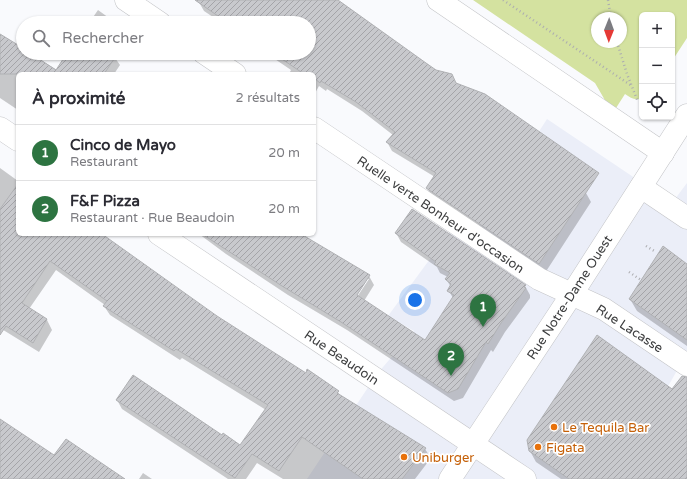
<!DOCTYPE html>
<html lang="fr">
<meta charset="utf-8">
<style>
body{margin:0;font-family:"Varela Round",sans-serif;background:#f2f2f3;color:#2b2b33}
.controls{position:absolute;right:12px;top:12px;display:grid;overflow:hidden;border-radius:6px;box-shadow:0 1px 3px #0004}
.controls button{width:36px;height:36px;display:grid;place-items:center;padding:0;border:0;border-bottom:1px solid #e1e1e2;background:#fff;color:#2b2b33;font:20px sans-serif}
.compass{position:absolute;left:591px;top:12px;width:36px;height:36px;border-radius:50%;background:#fff;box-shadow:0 1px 3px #0004;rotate:181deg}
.you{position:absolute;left:415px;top:300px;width:14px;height:14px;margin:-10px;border:3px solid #fff;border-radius:50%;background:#1a73e8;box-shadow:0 0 0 6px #1a73e833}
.badge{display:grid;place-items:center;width:26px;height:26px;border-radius:50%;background:#2d7441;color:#fff;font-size:13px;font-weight:700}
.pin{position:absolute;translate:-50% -33px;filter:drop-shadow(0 1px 2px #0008)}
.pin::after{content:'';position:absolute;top:21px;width:14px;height:12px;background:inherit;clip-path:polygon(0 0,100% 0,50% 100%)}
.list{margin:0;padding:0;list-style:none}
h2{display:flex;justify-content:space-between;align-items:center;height:52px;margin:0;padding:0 16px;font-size:17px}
h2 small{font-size:13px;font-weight:400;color:#7c7c81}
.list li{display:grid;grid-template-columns:26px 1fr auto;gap:12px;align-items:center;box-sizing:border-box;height:56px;padding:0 16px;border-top:1px solid #e1e1e2}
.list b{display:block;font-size:15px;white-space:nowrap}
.list p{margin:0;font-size:13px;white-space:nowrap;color:#7c7c81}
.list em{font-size:13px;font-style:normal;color:#7c7c81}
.icon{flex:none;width:22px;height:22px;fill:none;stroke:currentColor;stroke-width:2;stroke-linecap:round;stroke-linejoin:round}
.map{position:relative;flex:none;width:687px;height:479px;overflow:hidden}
.search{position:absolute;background:#fff;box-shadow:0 1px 3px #0004;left:16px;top:16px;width:300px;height:44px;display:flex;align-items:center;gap:10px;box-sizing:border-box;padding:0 14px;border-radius:22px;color:#7c7c81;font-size:15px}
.panel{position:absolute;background:#fff;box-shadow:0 1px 3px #0004;left:16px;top:72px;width:300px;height:164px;border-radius:6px}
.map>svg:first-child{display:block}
.built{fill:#ebeef8}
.park{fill:#d4e2a0;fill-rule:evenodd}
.shadow{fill:#0003;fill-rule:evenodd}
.building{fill:url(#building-hatch);stroke:#b0b1b4}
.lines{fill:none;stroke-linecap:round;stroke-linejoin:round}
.minor-casing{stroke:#c3c4c7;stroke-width:23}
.major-casing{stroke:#c3c4c7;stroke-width:23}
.path{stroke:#acadb0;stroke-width:2.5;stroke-dasharray:1 3;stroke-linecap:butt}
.minor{stroke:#fff;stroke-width:22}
.major{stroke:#fff;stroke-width:22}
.food-dot{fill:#e8710a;stroke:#fff;stroke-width:1.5}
.labels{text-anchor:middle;stroke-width:3.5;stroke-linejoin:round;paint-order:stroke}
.street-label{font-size:13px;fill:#3c3d3e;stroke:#fff}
.food-label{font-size:13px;fill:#c56008;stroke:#fff;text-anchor:start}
</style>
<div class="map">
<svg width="687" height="479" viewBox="0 0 687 479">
<defs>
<pattern id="building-hatch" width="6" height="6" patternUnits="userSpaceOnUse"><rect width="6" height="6" fill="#c8c9cd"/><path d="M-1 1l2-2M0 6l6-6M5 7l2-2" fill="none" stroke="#a4a4a8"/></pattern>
</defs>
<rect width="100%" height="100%" fill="#f9fafd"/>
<path class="built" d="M547,119L672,203L687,183V353L642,432L606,479H307L377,374L414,331L388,316L455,225L472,236Z"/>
<path class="park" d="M473,0H687V38L672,61V15H642V98C635,101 631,98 625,94L616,108L606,102L595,83ZM597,18H621V42H597Z"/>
<path class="shadow" d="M195,0H337L425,64L456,84L556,172L586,193L591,202L545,273L432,197L427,188L435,177L392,151L387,142L393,135L362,111L327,89L326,91L319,86L314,95V74H289L291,70L266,53H309V23H222L204,11L200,4Z
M98,10L116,23H89Z
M0,34L23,49V53H29L57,70L68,53H115L113,55L120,65L114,74H18V110L0,98Z
M0,168L18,181V234H101L217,317L306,374L338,392L341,397L425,449L431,458L415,479H283L257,463L246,479H228L122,409L117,400L222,436L241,447L266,410L182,358L180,360L110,315L104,306L105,305L56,270L29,309L47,320L52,330L39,352L0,328Z
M396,233L525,286L530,295V298L505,332L493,352L491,350L463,398L454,401L347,330L288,295L226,254L199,234H297L369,276L374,285L364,301L426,341L453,298L449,291L451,287L446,279L448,277L440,273L437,267L401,242ZM366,279H369L355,300L354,299Z
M687,265V346L637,311L630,299Z
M597,337L687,399V479H561L536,462L530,451Z
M143,473L152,479H139Z"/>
<path class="building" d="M195,0H338L426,63L436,70L452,74L456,83L485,94L599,173L539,264L426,188L436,173L386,142L395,132L356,102L321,81L320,83L314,78V74H304L273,53H309V23H228Z
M0,34L23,48V53H30L56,70L67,53H112L116,56L104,74H0Z
M18,184V234H102L217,316L306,373L307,369L339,391L337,393L426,448L402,479H363L302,437L279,471L252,454L235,478L116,400L133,375L222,435L223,433L240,445L268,405L176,349L174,351L103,306L107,301L50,261L22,303L47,319L33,343L6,326L0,335V209Z
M412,209L526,285L524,287L526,288L501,323L488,344L486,342L458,389L448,393L341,322L282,286L202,234H301L370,275L357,295L425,340L454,295L447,291L451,284L445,279L450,273L434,264L436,262L395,233Z
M663,246L687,264V340L629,299Z
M597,335L672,389L682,376L687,377V479H569L529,451L527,440Z
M0,419L54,455L66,439L125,479H0Z"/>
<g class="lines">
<g class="minor-casing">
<path id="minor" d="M126,0L160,23
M438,0L663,153
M204,53L235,74
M0,128L18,140
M314,128L539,279L604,309L687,365
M641,187L687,218
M159,234L525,479"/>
</g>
<g class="major-casing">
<path id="major" d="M450,479L572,294L687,115"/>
</g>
<path class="path" d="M503,0L632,86
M608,0L611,18
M617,42L627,74L638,102
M646,246L656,252
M629,272L641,280"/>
<use href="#minor" class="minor"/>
<use href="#major" class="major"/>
</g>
<g class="food-dot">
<circle cx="554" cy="427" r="4"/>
<circle cx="538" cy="447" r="4"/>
<circle cx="404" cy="457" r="4"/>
</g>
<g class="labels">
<g class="street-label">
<text transform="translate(441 214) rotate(34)" y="5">Ruelle verte Bonheur d'occasion</text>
<text transform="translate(569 297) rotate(-57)" y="5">Rue Notre-Dame Ouest</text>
<text transform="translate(630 328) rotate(33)" y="5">Rue Lacasse</text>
<text transform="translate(342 357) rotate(34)" y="5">Rue Beaudoin</text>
</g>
<g class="food-label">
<text x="562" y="432">Le Tequila Bar</text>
<text x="546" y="452">Figata</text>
<text x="412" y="462">Uniburger</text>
</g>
</g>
</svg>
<div class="controls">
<button>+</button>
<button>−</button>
<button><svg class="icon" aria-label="locate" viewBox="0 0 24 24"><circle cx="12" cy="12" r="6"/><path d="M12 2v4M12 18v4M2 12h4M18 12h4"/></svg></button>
</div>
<svg class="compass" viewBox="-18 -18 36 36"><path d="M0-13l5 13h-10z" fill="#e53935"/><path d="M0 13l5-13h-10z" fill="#7c7c81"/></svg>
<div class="you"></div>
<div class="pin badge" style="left:483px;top:327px">1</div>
<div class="pin badge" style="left:451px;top:376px">2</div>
<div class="search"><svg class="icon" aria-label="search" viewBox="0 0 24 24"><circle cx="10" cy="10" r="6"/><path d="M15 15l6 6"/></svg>Rechercher</div>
<section class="panel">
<h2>À proximité<small>2 résultats</small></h2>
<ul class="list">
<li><span class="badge">1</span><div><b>Cinco de Mayo</b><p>Restaurant</p></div><em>20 m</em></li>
<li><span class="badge">2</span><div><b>F&amp;F Pizza</b><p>Restaurant · Rue Beaudoin</p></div><em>20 m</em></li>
</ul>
</section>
</div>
